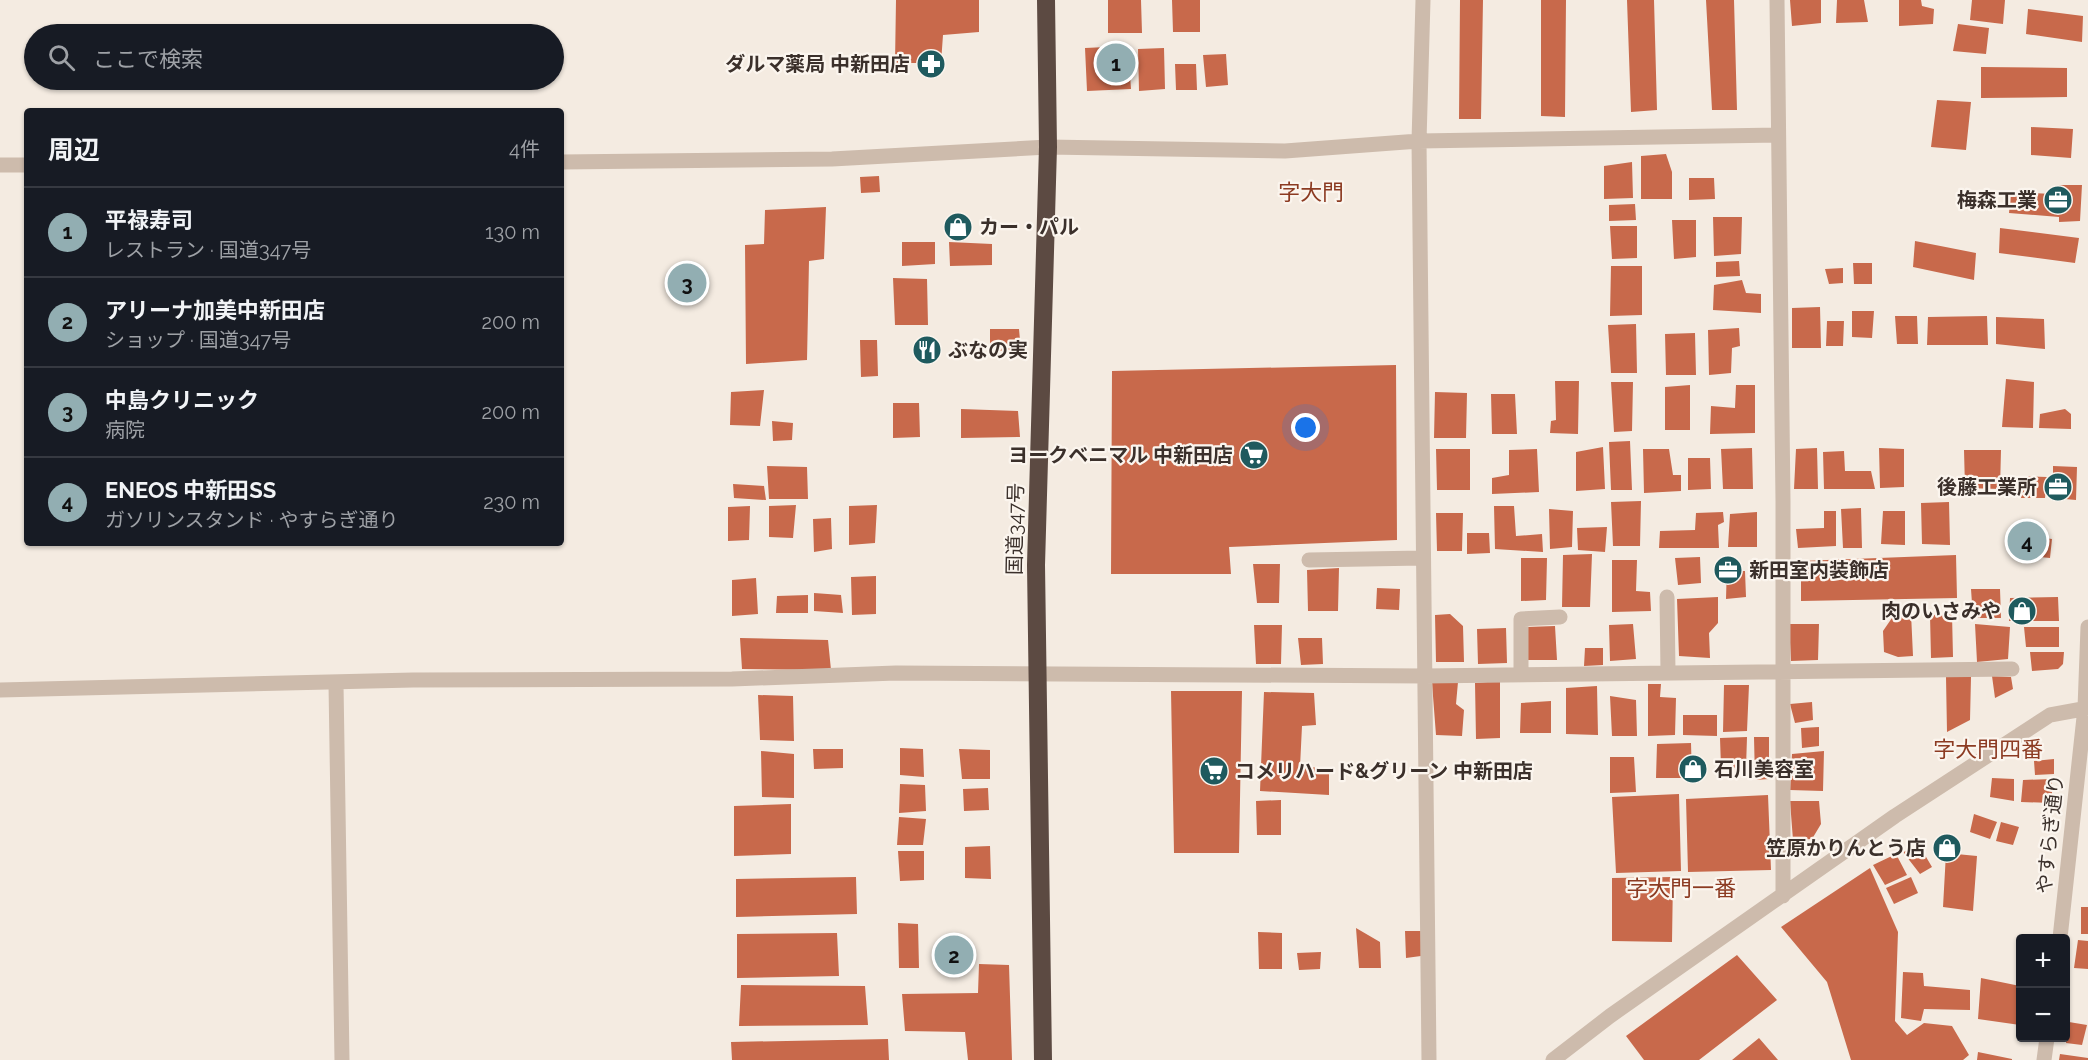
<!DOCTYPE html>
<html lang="ja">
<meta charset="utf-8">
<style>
body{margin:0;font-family:Raleway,"Noto Sans JP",sans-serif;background:#242831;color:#f1f3f6}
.controls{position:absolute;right:18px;bottom:18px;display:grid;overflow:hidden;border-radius:6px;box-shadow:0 2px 4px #0004}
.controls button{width:54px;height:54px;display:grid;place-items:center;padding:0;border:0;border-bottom:2px solid #363941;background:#171b24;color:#f1f3f6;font:30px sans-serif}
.you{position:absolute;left:1306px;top:428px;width:21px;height:21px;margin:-15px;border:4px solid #fff;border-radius:50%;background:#1a73e8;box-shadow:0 0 0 9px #1a73e833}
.badge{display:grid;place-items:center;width:39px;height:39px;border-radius:50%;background:#92aeb2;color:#111;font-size:20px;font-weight:700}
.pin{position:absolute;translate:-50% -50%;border:3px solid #fff;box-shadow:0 2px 6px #0006}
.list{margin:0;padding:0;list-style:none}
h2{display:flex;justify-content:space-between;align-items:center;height:78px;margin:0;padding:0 24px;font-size:26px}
h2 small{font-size:20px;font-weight:400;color:#9ea1a6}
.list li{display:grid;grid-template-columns:39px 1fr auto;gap:18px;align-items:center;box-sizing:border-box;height:90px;padding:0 24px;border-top:2px solid #363941}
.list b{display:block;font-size:22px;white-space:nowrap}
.list p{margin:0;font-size:20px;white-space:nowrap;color:#9ea1a6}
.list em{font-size:20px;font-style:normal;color:#9ea1a6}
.icon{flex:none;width:33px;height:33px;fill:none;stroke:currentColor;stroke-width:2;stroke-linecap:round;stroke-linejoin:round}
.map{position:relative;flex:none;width:2088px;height:1060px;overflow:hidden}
.search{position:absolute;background:#171b24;box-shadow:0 2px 4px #0004;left:24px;top:24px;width:540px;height:66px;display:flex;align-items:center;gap:15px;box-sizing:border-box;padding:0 21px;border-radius:33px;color:#9ea1a6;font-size:22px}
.panel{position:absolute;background:#171b24;box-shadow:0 2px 4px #0004;left:24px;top:108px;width:540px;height:438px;border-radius:6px}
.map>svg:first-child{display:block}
.building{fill:#c8694b}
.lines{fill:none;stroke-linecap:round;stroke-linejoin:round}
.minor{stroke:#cdbbac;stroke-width:15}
.highway{stroke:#5c4a42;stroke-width:18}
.labels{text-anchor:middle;stroke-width:4.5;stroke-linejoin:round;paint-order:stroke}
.poi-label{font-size:20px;font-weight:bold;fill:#3b302b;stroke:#fbf5ee;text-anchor:end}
.street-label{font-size:20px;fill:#3b302b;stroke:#fbf5ee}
.quarter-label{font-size:22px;fill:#8c3b22;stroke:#fbf5ee}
</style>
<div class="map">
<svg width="2088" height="1060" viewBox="0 0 2088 1060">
<rect width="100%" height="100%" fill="#f4ebe1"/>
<path class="building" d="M896,0H979V32L943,35L941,63H895Z
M1108,0H1141L1142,33H1108Z
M1172,0H1200V32H1173Z
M1460,0H1483L1481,119H1459Z
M1541,0H1566L1565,117L1541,116Z
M1627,0H1654L1657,110L1631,112Z
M1706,0H1734L1737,110H1712Z
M1790,0H1821V23L1792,26Z
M1837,0H1864L1868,22L1836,23Z
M1899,0H1921L1922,6L1934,9L1933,24L1899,26Z
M1972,0H2005L2003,24L1970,20Z
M2028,9L2083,16L2082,42L2026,34Z
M1958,24L1989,28L1986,54L1953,51Z
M1128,46L1131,89L1087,91L1085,48Z
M1164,48L1165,89L1139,91L1138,49Z
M1226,54L1228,85L1206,87L1203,55Z
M1175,64H1196L1197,90H1176Z
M1981,67L2067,68V97L1981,98Z
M1937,100L1971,102L1966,150L1931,147Z
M2031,127L2073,129L2071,158L2031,155Z
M1666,154L1672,172V199H1641V156Z
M1632,162L1633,198L1604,199V166Z
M879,176L880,192L861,193L860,177Z
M1689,178H1714L1715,199L1689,200Z
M2057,185H2082L2080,221L2059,222V217L2009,213L2011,192L2053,194Z
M1635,204L1636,220L1609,221V205Z
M826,207L824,259L809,261L807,360L746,364L745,245L764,244L765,210Z
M1713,217H1742L1741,254L1714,256Z
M1672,220H1696V257L1674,259Z
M1610,226H1637V258L1612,259Z
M2000,228L2079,238L2075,263L1999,253Z
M1915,241L1976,253L1974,280L1913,267Z
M902,242H935V264L902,266Z
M949,242L992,244V265L950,266Z
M1739,261L1740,276L1716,277V262Z
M1853,263H1872V284H1854Z
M1611,266H1642V315L1610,316Z
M1843,268V283L1829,284L1825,269Z
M893,278L927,279L928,325H895Z
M1742,280L1746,293L1761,294V313L1713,310L1714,285Z
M1820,307L1821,348H1792V308Z
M1852,311H1874L1872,338L1852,337Z
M1895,316H1917L1918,344H1897Z
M1987,316L1988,345H1927L1928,317Z
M1996,317L2044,319L2045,349L1996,344Z
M1827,321H1844L1843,346H1826Z
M1636,324L1637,373H1611L1608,325Z
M1739,328L1740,346L1732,348L1731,373L1709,375L1708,330Z
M990,329H1019L1021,351H990Z
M1695,333L1696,375H1666L1665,334Z
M860,340H877L878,376L861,377Z
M1396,365L1397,540L1229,547L1231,574H1111L1112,371Z
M2006,379L2034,382L2033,428L2002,427Z
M1555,381H1579L1578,434L1550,433L1551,421L1556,420Z
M1611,382H1633L1632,431L1614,432Z
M1690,385V430H1665V387Z
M1736,385H1755V433L1710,434L1711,406L1735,408Z
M764,390L760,426L730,425L731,392Z
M1435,392L1467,393L1466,438H1434Z
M1491,394H1515L1517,434H1492Z
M893,403H919L920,437L893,438Z
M961,409L1018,411L1020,437L961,438Z
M2065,409L2071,414V429L2039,428L2040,414Z
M772,421L793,423L792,440L773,441Z
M1630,441L1632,490H1611L1609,442Z
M1603,447L1605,489L1576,491V452Z
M1752,448L1753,489H1723L1721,449Z
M1817,448L1818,489H1794L1796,449Z
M1879,448L1904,449V487L1880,488Z
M1436,449H1470V490H1437Z
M1537,449L1539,492L1492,494V478L1509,475V450Z
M1643,449H1669L1673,475H1681V491L1644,493Z
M1964,450H2001L2000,489L1965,488Z
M1844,451L1845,471H1871L1875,489H1824L1823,452Z
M1688,458H1710L1711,489L1688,490Z
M767,466L807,467L808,499H769Z
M2053,466L2077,467L2076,500L2053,498Z
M2018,476L2047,477L2045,498H2021Z
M733,484L764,486L766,500L734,498Z
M1641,501L1640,546H1613L1611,502Z
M1949,502L1950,545L1922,544L1921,503Z
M796,505L793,538L769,537V506Z
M877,505L875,543L849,545V506Z
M750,506L749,540L728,541V507Z
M1494,506H1514L1516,536L1542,534L1543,552L1495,549Z
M1861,508L1862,548H1843L1841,509Z
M1549,509L1573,511L1572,547L1550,549Z
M1824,511H1836V546L1798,548L1796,529L1824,528Z
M1883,511H1905V545L1881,544Z
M1723,512L1724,522L1718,525L1719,548H1659L1660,531L1695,530L1696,513Z
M1757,512V547H1728L1730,514Z
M1436,513H1463L1462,551H1437Z
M831,518L832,549L814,552L813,519Z
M1607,527L1605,552L1578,550L1577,528Z
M2009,529H2030L2031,536L2052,539L2050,558L2010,554Z
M1467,533H1489L1490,553L1467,554Z
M1592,554L1590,607H1562L1563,555Z
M1956,555L1957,598L1801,601V561Z
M1700,557L1701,583L1678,585L1675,558Z
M1521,558H1547L1546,600L1521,601Z
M1612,560H1637L1636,591L1650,592L1651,611L1612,612Z
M1734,563L1737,571H1745L1746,597L1726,599L1727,564Z
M1253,564H1280L1279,603H1257Z
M1339,568L1338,611H1308L1307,570Z
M876,576V614L852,615L851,577Z
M756,578L758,614L732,616V580Z
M1377,588L1400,589L1399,610L1376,609Z
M1971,589H2000L2001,618H1973Z
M814,593L841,595L843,613L814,611Z
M808,595V613H776L777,596Z
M1718,597V623L1709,633L1710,658L1679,656L1677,599Z
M2058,597L2059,621H2009L2010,598Z
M1911,613L1913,656L1898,657L1884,652L1883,631L1894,615Z
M1450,614L1463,626L1464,662H1436L1435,615Z
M1952,614L1953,657L1931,658L1930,615Z
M1633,624L1636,659L1610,661L1609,625Z
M1789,624H1819L1818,660L1791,661Z
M1975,624L2010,627L2008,659L1977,662Z
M1254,625H1282L1281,664H1256Z
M1555,626L1557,660H1528L1527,627Z
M2024,627H2059V647H2026Z
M1506,628L1507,663L1478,664L1477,629Z
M740,638L828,640L831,670L742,669Z
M1298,638H1322L1323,664L1301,665Z
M1585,648H1603V665L1584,666Z
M2030,652H2064L2063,664L2058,669L2032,671Z
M1992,676L2011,677L2013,689L1995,698Z
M1946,677H1971L1970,720L1947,732Z
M1500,681V738L1476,739L1475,683Z
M1458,682L1456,704L1464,710L1462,736L1436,735L1432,683Z
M1648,684H1661L1660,697L1676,698L1675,735L1648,736Z
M1724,685H1749L1747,731L1723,732Z
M1597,686L1598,735L1566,734V688Z
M1171,691H1242L1239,853H1174Z
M1264,692L1314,693L1316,725L1302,726L1300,767L1329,768V795L1260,791Z
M758,695L793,696L794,741L760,740Z
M1610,696L1636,700L1637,736H1612Z
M1551,701V733H1520L1521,703Z
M1812,702L1813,720L1795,723L1790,704Z
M1683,715H1717V736L1683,735Z
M1819,727V746L1802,748L1801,728Z
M1747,737L1746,768L1721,767L1720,738Z
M1754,737H1769V779L1755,780Z
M1691,743L1692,778H1656L1657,744Z
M900,748L923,749L924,777L900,775Z
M813,749H843V768L814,769Z
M959,749L990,750V779H962Z
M761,751L794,754V798L762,797Z
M1824,751L1823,791L1790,790L1792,754Z
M1610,757H1634L1636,792L1610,793Z
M2054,759V774L2035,775L2034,761Z
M1992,778L2014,779V801L1990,797Z
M2052,779V803L2021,802L2023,780Z
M900,784L925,785L926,811L899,813Z
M988,788L989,810L964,811L963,789Z
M1679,794L1681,871L1616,873L1612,797Z
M1768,795L1771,870L1688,872L1686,799Z
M1281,800V835H1257L1256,801Z
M1790,801H1819L1821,824L1812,839L1793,840Z
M791,804V854L734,856V806Z
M1974,814L1997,822L1990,839L1970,832Z
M899,817L926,819L923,845H897Z
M2001,822L2019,827L2013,845L1996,841Z
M1919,845L1932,867L1920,874L1903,852Z
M990,846L991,879L965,878V847Z
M898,851H924V880L900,881Z
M1946,853L1977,856L1973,911L1943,907Z
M1896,854L1907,875L1885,885L1873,865Z
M1870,868L1898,932L1895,1021L1907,1035L1924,1023L1952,1026L1969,1055L1963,1060H1851L1827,982L1781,927Z
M856,877L857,914L736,917V879Z
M1673,877L1672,942L1612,941V878Z
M1911,877L1918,893L1894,904L1886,888Z
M2081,907H2088V934H2081Z
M898,923L918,924L919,968H899Z
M1356,928L1380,942L1381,968H1359Z
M1405,931H1421V956L1406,958Z
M1258,932L1282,933V969H1259Z
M837,933L839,976L737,978V934Z
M2078,940L2088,941V969L2074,968Z
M1321,952L1320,969L1299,970L1297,953Z
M1737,955L1777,1000L1699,1060H1644L1626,1036Z
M979,964L1009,965L1012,1060H968L965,1032L905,1031L902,994L978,993Z
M1903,972L1923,973L1924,986L1970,990V1010L1924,1009L1921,1021L1901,1018Z
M1981,978L2020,986V1025L1978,1019Z
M741,985L865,986L868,1025L739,1026Z
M2069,1022L2087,1025L2082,1045L2066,1043Z
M1759,1038L1778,1060H1732Z
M888,1039L889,1060H732L731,1042Z
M1978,1052L2012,1059V1060H1977Z
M2060,1054L2088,1058V1060H2059Z"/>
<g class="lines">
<path class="minor" d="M1423,0L1419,141L1429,1060
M1777,0L1783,501V896
M561,162L832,159L1048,147L1285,151L1419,141L1778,135
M0,165H27
M1309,560L1422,558
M1667,597L1668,672
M1521,675V619L1560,617
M336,684L342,1060
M0,690L413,680L732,679L896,673L1425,676L2012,669
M2060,938L2085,708L2088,627
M1553,1060L1610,1016L1895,816L2050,715L2088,708
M2044,1060L2047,1038"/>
<path class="highway" d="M1043,1060L1036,565L1048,147L1046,0"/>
</g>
<defs>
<g id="pharmacy-disc" transform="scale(1.5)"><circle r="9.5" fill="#1f5a5e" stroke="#fbf5ee"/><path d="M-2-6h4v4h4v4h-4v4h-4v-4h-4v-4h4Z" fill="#fff"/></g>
<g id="office-disc" transform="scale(1.5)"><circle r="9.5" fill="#1f5a5e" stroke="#fbf5ee"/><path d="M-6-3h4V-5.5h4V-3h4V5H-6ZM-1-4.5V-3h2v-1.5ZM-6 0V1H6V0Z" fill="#fff"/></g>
<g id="shop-disc" transform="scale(1.5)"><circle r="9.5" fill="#1f5a5e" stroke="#fbf5ee"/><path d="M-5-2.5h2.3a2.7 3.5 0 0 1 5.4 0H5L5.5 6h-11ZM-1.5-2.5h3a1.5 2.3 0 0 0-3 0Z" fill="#fff"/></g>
<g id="restaurant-disc" transform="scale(1.5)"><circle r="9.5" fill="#1f5a5e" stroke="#fbf5ee"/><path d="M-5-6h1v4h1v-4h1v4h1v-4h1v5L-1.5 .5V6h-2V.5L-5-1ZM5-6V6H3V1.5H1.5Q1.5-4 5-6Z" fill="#fff"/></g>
<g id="supermarket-disc" transform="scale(1.5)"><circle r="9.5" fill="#1f5a5e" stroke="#fbf5ee"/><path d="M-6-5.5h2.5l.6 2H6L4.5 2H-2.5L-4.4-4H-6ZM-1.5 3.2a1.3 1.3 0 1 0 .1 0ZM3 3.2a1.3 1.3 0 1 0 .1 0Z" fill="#fff"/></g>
</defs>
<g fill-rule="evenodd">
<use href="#pharmacy-disc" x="931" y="64"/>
<use href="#office-disc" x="2058" y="200"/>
<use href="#shop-disc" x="958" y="227"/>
<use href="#restaurant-disc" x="927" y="350"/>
<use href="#supermarket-disc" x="1254" y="455"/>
<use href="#office-disc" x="2058" y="487"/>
<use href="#office-disc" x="1728" y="570"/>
<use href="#shop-disc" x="2022" y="611"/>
<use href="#shop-disc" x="1693" y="769"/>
<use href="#supermarket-disc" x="1214" y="771"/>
<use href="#shop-disc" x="1947" y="848"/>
</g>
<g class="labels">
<g class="poi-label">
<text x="910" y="71">ダルマ薬局 中新田店</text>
<text x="2037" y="207">梅森工業</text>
<text x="979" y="234" text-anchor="start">カー・パル</text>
<text x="948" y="357" text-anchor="start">ぶなの実</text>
<text x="1233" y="462">ヨークベニマル 中新田店</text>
<text x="2037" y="494">後藤工業所</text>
<text x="1749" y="577" text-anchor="start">新田室内装飾店</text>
<text x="2001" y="618">肉のいさみや</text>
<text x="1714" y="776" text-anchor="start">石川美容室</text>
<text x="1235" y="778" text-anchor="start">コメリハード&amp;グリーン 中新田店</text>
<text x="1926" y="855">笠原かりんとう店</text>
</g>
<g class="street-label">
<text transform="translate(1015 529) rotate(-89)" y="7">国道347号</text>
<text transform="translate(2050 834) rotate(-84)" y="7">やすらぎ通り</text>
</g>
<g class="quarter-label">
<text x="1311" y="200">字大門</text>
<text x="1988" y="757">字大門四番</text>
<text x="1681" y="896">字大門一番</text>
</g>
</g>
</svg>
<div class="controls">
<button>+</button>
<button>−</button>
</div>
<div class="you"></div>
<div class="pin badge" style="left:1116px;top:63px">1</div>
<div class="pin badge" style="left:954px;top:955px">2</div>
<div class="pin badge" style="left:687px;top:283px">3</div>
<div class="pin badge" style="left:2027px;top:541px">4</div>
<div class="search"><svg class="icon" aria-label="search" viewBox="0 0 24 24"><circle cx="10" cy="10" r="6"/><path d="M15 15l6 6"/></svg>ここで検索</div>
<section class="panel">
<h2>周辺<small>4件</small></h2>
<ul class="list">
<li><span class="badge">1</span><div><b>平禄寿司</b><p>レストラン · 国道347号</p></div><em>130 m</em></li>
<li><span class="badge">2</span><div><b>アリーナ加美中新田店</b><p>ショップ · 国道347号</p></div><em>200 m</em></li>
<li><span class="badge">3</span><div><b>中島クリニック</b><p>病院</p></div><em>200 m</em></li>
<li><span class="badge">4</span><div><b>ENEOS 中新田SS</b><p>ガソリンスタンド · やすらぎ通り</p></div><em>230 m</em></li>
</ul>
</section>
</div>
